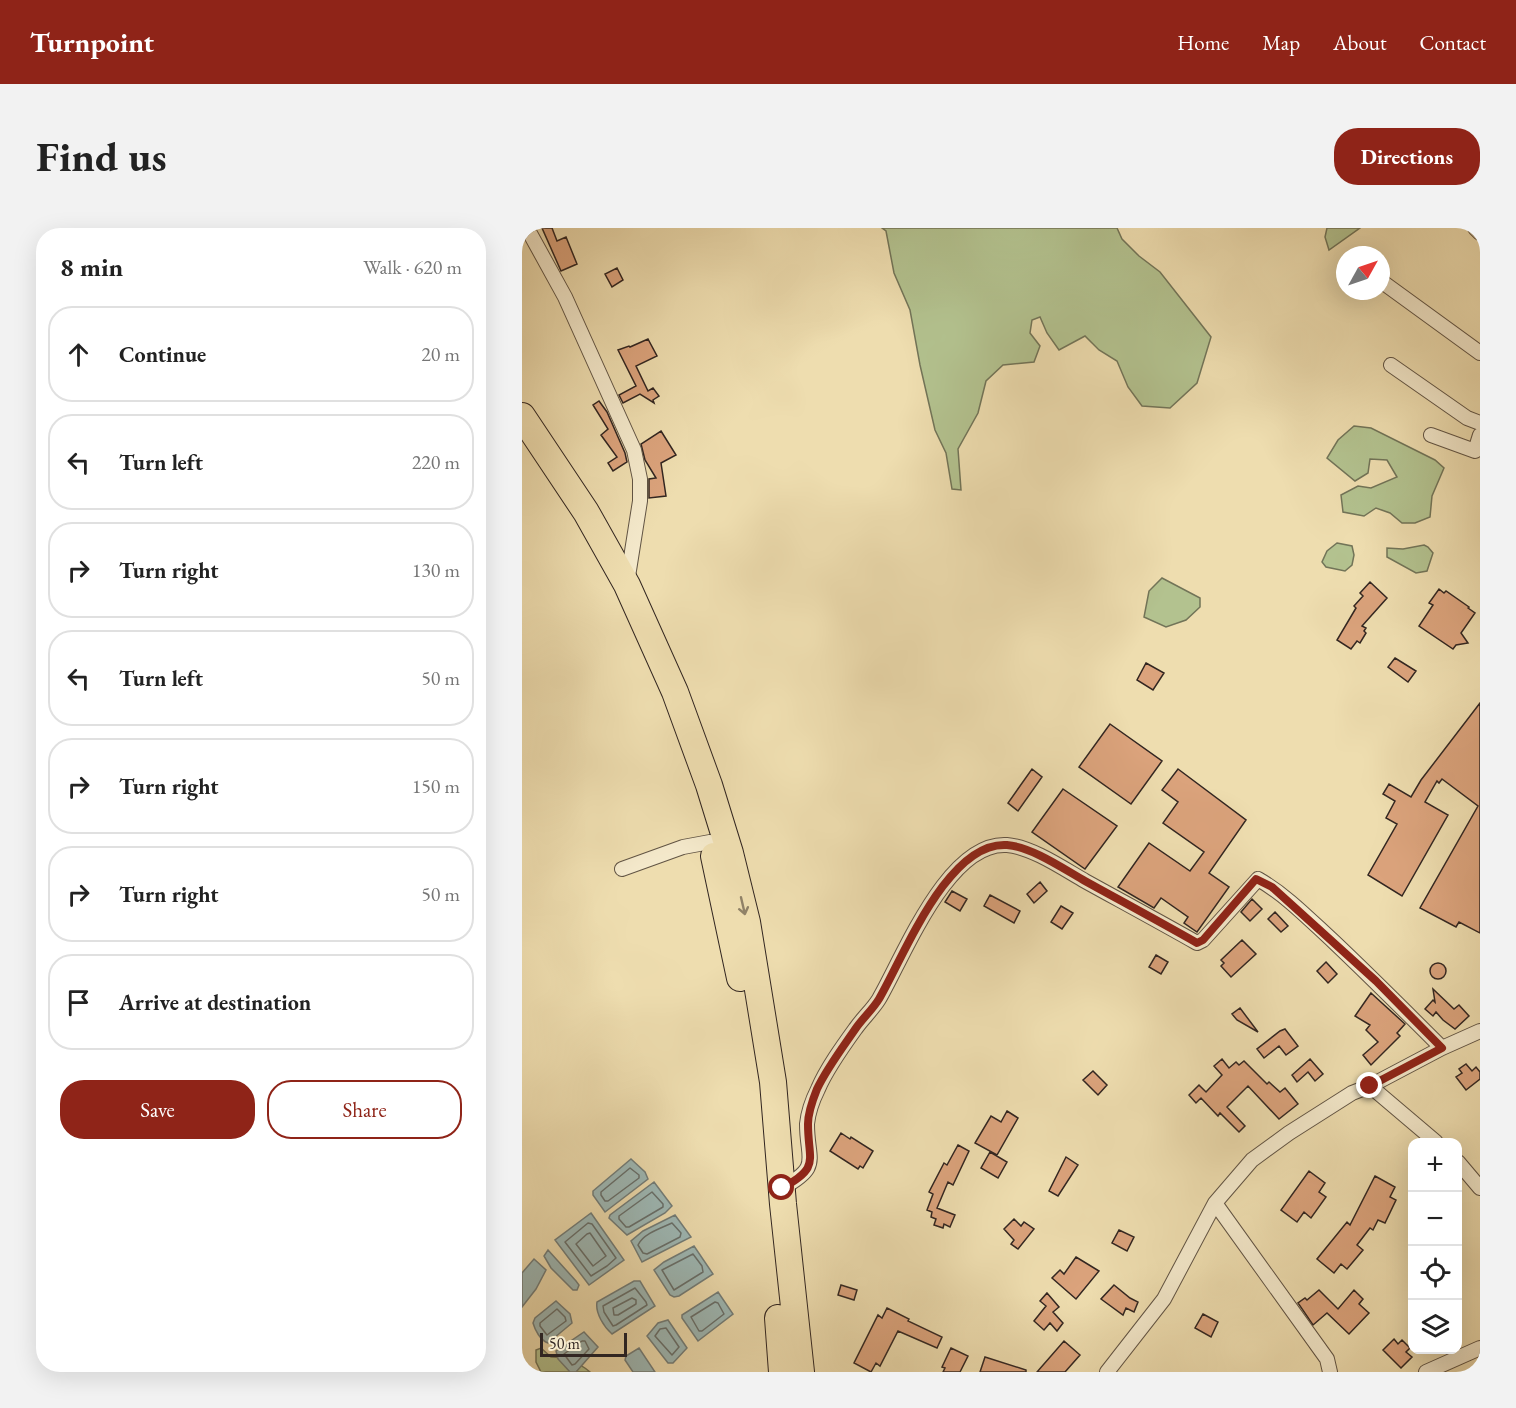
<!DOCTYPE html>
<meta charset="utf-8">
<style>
body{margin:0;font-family:"EB Garamond",serif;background:#f2f2f2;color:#222}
.controls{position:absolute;right:18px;bottom:18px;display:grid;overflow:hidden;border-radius:12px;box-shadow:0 6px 24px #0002}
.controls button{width:54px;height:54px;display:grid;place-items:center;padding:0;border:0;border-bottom:2px solid #e0e0e0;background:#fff;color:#222;font:30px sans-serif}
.compass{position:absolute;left:814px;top:18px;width:54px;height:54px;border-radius:50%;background:#fff;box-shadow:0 6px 24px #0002;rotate:50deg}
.scale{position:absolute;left:18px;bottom:15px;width:87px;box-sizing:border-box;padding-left:6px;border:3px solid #322621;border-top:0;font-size:16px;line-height:21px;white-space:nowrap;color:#322621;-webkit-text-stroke:4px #f4e9cb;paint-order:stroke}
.stop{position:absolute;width:18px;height:18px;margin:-14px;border:4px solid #8f2418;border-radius:50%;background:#fff}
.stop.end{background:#8f2418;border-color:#fff;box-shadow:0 2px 6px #0008}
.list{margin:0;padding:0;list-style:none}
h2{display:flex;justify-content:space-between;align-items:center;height:78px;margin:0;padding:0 24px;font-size:26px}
h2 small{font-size:20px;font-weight:400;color:#767676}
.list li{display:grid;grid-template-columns:39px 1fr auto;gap:18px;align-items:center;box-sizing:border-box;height:96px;margin:0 12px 12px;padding:0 12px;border:2px solid #e0e0e0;border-radius:24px}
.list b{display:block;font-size:22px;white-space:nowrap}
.list em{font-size:20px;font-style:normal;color:#767676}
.actions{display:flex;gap:12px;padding:18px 24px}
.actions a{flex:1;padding:14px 0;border:2px solid #8f2418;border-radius:24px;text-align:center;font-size:21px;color:#8f2418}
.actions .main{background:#8f2418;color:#fff}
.icon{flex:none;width:33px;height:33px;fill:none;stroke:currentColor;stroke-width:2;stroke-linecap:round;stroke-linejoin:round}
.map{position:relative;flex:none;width:958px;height:1144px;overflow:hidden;border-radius:24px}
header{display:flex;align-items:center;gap:36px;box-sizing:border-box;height:84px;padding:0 30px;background:#8f2418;color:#fff}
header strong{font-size:28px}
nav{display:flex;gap:33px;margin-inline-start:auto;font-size:21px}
.intro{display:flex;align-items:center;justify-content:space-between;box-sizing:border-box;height:144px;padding:0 36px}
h1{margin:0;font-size:42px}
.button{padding:15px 27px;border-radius:24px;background:#8f2418;color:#fff;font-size:21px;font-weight:700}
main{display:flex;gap:36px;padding:0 36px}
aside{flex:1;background:#fff;border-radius:24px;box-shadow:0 6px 24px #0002}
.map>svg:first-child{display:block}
.green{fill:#b3c28f;stroke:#727458;stroke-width:1.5}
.water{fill:#9eb9b6;stroke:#737e7a;stroke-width:1.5}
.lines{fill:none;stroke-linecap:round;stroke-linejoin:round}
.shore{stroke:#68706c;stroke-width:1.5}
.building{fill:#dba37c;stroke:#322621;stroke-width:1.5}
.street-casing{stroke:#615444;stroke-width:16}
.highway-casing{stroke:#322621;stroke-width:28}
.street{stroke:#f4e9cb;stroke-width:14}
.highway{stroke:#eeddaf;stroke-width:26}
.oneway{stroke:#908268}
.route{stroke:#8f2418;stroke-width:8}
</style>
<header>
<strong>Turnpoint</strong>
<nav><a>Home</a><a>Map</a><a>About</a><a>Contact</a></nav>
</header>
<div class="intro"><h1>Find us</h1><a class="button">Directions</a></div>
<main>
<aside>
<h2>8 min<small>Walk · 620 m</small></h2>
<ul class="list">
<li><svg class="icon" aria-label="ahead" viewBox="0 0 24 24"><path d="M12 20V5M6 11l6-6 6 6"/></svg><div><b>Continue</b></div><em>20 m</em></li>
<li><svg class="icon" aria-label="left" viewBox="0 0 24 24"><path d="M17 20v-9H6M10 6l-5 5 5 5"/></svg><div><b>Turn left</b></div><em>220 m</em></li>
<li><svg class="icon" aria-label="right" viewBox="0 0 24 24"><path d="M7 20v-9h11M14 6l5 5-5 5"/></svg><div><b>Turn right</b></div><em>130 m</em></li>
<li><svg class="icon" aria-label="left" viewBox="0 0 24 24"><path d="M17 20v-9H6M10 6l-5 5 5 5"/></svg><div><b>Turn left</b></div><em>50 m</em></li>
<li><svg class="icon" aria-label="right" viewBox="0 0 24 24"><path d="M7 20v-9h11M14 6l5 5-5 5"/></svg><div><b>Turn right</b></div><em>150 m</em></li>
<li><svg class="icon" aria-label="right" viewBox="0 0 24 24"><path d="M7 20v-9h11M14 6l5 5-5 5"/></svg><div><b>Turn right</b></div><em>50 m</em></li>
<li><svg class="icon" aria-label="arrive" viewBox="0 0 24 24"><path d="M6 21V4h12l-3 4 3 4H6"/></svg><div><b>Arrive at destination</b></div></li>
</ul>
<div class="actions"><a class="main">Save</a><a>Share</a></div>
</aside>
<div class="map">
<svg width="958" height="1144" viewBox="0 0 958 1144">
<rect width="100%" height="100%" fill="#eeddaf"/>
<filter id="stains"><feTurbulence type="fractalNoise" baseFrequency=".00333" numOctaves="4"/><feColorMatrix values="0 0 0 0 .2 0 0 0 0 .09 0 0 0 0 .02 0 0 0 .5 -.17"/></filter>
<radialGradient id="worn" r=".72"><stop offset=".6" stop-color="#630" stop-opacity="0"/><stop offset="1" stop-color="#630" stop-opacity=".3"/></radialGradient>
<path class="green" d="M360,0H595L600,11L617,28L638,44L689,109L675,155L648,180L620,178L606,159L595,133L577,122L563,108L537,122L525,105L518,89L510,92L508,105L518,118L512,134L481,137L464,153L456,185L436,221L439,262L430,261L424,225L413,202L398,137L388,82L372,45L364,3Z
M805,0H838L807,22L803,9Z
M832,198L849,200L913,232L922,240L910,268L908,289L893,295H880L868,285L854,280L842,288L821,284L819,267L836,258L849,260L875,249L865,232L848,231L846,245L833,253L805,230L816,212Z
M815,315L830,318L832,327L830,337L823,343L804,339L800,334L805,323Z
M902,317L906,319L911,325L905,343L894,345L865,329V320L881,321Z
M640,350L678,370V379L664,392L644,399L622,389L627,363Z
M19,1120L29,1129C42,1129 58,1135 68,1144H19L14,1134V1122Z"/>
<path class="water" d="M109,931L123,944L126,951L83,984L71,967V963Z
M132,954L150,978L143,985L105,1007L87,990L88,987Z
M69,985L102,1032L67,1057L33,1012Z
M153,987L169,1009L120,1034L109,1013L121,1003Z
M172,1018L191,1046L157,1068L152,1069L148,1067L132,1042L142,1034Z
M26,1022L54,1053L57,1057L55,1062H51L29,1040L22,1028Z
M12,1031L24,1042L14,1061L0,1079V1045Z
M112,1053H118L133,1078L90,1106C82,1099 73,1085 75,1074Z
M196,1064L211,1086L176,1113L160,1090V1087Z
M34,1073L48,1086L50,1095L26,1115C18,1112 13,1102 11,1095L13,1090Z
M146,1092L165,1120L151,1135H146L125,1108L136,1095Z
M62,1104L76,1119L54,1144H48L36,1131L34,1123Z
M117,1120L133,1144H111L103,1132L104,1128Z"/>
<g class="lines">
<path class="shore" d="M108,940L117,947V950L86,973H83L79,967V964Z
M130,964L141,976V979L107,999H104L97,991V988Z
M66,995L70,996L94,1030L85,1038L69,1048L43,1014Z
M150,995L159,1005L158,1009L125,1026L121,1025L116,1017C121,1006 139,1000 150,995Z
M68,1005L84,1028L71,1038L54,1016L65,1006Z
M171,1026L180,1038L181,1044L152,1062L140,1042Z
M113,1060L124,1074L125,1077L94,1097L91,1098L82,1084L81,1078Z
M110,1070L114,1072V1076L96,1087H92L91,1080Z
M193,1074L196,1075L202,1086L180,1103H177L169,1089Z
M35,1081L43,1089L44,1093L25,1107L18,1098V1095Z
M144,1100L157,1119L150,1127L133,1108L138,1101Z
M60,1113H63L67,1121L53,1136L50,1137L42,1126Z"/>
</g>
<path class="building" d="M20,0H30L35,13L44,9L55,36L39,43Z
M95,40L101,52L90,59L83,46Z
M126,111L135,128L114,138L126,163L131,160L137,168L131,172L132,175L118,166L101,175L97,167L114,158L96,122L107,118L108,119Z
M77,173L85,184L103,225L105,234L91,243L86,235L95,229L79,207L86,201L71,177Z
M139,203L154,227L139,235L144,268L127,270V251L134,250L123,232L119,216Z
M848,354L865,370L840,398L844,400L842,403L844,405L838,415L835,413L829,421L815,412L834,380L832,378L841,368L838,365Z
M917,361L922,365L924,363L947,379L946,380L953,385L939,405L946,415L934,417L931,421L897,398L911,377L907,375Z
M873,430L894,443L886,454L866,439Z
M624,435L642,445L631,462L615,452Z
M958,475V705L937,694L934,699L898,680L956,578L920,551L917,555L915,553L903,574L926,587L880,668L846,647L875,596L864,590L873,573L861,566L867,556L889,569L899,552Z
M588,496L640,533L609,576L557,539Z
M510,541L520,549L496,583L486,575Z
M656,541L724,592L687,645L707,659L675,704L662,695L666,689L639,670L632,680L596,659L627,615L668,643L682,624L641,595L656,574L640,562Z
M541,561L595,598L563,641L510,604Z
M518,654L525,663L512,675L505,666Z
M430,663L445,671L438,683L423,674Z
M468,667L498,683L492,695L462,678Z
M730,671L740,681L728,693L719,684Z
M539,678L551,685L540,701L529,694Z
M753,684L766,698L759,704L746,691Z
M720,712L734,726L709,749L699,738L702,735L699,732Z
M634,727L646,734L639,746L627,739Z
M804,734L815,746L806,755L795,743Z
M908 743a8 8 0 1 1 16 0a8 8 0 1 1-16 0Z
M911,761L932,781L937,777L947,788L933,801L921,792L914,784L911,788L903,781L911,772L913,774Z
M849,765L883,796L875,805L878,808L849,837L841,827L856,814L844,802L848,797L833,788Z
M718,780L736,804L715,792L710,786Z
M763,801L776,818L764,827L757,818L742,830L735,821L758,803Z
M700,831L707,840L714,834L717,837L722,833L745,856L747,854L758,864L763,860L776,876L757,891L726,858L705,879L723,898L717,904L698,885L696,888L679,870L674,875L667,867L677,857L684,864L700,847L692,838Z
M788,831L801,846L793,853L786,844L775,854L770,847Z
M944,836L950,843L954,839L958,844V851L944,862L934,849L940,845L937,841Z
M571,843L585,857L576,867L561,852Z
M485,883L496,890L475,927L453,915L469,888L479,894Z
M319,905L328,911L329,909L351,923L341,940L338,938L336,941L308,923Z
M436,917L447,923L431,957L426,954L415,980L433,987L428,999L422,996L421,1000L412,997L414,991L409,989L410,984L405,982L411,966L407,964L422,935L425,937Z
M468,924L485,934L476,950L459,940Z
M544,929L556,937L536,968L527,963Z
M787,943L803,955L797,964L804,969L789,990L782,984L775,994L759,982Z
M853,948L873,959L868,969L874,972L863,995L856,992L851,1002L848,1000L835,1017L841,1022L825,1041L819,1036L812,1045L795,1031L825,994L828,997Z
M492,991L499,998L502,994L512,1001L496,1021L489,1016L492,1012L482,1001Z
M597,1002L612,1009L605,1023L590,1015Z
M554,1029L577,1043L554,1071L530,1050L538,1042L542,1046Z
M319,1057L335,1062L332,1072L316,1067Z
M592,1057L608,1070L616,1074L612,1084L604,1080L601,1087L579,1071Z
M797,1062L816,1081L832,1062L841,1071L837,1076L847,1085L827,1106L805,1085L791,1097L776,1075L783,1070L785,1072Z
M525,1065L537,1079L531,1084L541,1095L535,1103L528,1095L522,1102L512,1093L524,1078L518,1073Z
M365,1080L387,1091L386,1093L420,1109L415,1120L376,1103L358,1138L354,1135L349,1144L332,1135L356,1087L360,1090Z
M681,1086L696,1094L689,1109L673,1100Z
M872,1111L876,1116L880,1112L888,1120L884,1124L890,1129L879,1140L861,1122Z
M542,1113L558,1127L543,1144H515Z
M429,1120L446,1128L438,1144H421L423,1140L420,1139Z
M463,1129L504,1142V1144H458Z"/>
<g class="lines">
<g class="street-casing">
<path id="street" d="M5,0L43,69L112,222L118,251V273L105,355
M953,0L958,5
M859,53L958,125
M869,137L945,190L958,195
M909,207L953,223L958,207
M100,641L161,619L188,614
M848,858L914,914
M936,934L958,960
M260,960C300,938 285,933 285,896C286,886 291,871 296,861C305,840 321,818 334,800C341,790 351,781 357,771C382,728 426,613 485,617C510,619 542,641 563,653C601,674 638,694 675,715L681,712L736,651C764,667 787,691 811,713C848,748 884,784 920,820
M693,975L805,1131L808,1144
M585,1144L642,1071L693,975L730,932L767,905L830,865L848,858L920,820L958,803
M904,1144L958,1120"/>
</g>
<g class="highway-casing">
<path id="highway" d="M0,188L64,284L105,357L153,464L187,557L208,625L225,694L251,854L261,976L279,1144
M192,628L218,750
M256,1090L260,1144"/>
</g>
<use href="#street" class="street"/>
<use href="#highway" class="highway"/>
</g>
<defs><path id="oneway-shaft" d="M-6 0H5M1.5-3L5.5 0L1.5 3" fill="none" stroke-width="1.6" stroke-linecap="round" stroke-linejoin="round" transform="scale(1.5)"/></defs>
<use class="oneway" href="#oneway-shaft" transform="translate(221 678) rotate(77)"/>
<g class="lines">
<path class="route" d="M260,960C299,939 286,933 286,896C286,886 291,871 295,861C305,840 321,819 334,800C341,790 351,781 357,771C382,728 426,613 485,617C510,619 542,641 563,653C601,674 638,694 675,715L681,712L734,651L750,659L854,753L920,820L848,858"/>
</g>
<rect width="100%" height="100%" filter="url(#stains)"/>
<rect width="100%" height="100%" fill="url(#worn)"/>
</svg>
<div class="controls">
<button>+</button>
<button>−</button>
<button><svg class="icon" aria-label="locate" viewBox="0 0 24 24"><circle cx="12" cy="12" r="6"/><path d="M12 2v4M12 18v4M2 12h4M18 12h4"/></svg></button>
<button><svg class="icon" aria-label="layers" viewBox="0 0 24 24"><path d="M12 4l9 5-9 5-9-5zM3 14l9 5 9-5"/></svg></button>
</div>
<svg class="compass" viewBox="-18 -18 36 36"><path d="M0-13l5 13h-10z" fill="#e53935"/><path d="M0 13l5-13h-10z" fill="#767676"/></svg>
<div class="scale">50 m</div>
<div class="stop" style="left:260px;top:960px"></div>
<div class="stop end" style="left:848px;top:858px"></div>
</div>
</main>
